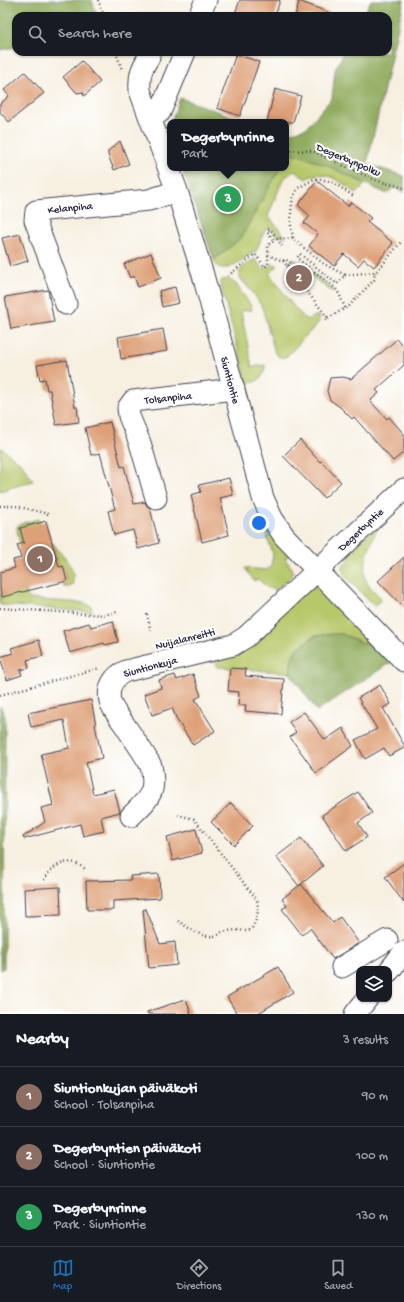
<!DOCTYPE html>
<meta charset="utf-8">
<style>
body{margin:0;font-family:"Gochi Hand",sans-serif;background:#20242c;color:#f1f3f6}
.controls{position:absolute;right:12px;bottom:12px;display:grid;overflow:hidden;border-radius:8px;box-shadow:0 1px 3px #0004}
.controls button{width:36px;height:36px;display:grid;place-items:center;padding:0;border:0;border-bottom:1px solid #363941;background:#171b24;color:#f1f3f6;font:20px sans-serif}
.you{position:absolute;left:259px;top:523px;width:14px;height:14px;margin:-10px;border:3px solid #fff;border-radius:50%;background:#1a73e8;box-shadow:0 0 0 6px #1a73e833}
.badge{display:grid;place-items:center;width:26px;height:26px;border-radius:50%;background:#1f6fb2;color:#fff;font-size:13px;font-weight:700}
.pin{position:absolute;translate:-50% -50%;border:2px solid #fff;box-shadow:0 1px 4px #0006}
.popup{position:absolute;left:167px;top:119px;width:122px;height:52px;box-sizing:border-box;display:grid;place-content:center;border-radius:8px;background:#171b24;filter:drop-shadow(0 1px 3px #0005);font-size:13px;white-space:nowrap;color:#9ea1a6}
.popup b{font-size:15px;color:#f1f3f6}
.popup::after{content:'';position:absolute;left:50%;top:100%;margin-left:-8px;border:8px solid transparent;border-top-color:#171b24}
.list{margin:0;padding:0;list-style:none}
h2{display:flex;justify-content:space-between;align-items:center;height:52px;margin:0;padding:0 16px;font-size:17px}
h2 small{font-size:13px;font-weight:400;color:#9ea1a6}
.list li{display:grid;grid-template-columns:26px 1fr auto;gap:12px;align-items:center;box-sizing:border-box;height:60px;padding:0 16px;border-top:1px solid #363941}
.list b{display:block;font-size:15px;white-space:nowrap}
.list p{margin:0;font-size:13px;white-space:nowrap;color:#9ea1a6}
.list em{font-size:13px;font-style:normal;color:#9ea1a6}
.icon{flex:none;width:22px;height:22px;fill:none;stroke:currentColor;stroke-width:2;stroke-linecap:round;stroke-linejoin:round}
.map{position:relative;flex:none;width:404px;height:1014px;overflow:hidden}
.search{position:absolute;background:#171b24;box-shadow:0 1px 3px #0004;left:12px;right:12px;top:12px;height:44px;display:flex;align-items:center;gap:10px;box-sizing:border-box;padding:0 14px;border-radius:12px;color:#9ea1a6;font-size:15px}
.sheet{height:232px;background:#171b24}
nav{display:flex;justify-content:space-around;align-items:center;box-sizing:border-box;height:56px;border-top:1px solid #363941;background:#171b24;font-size:11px;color:#9ea1a6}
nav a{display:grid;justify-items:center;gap:2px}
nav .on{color:#1f6fb2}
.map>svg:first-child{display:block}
.green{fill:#b7c86b;stroke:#6c7553}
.forest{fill:#91ac5f;stroke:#5a674d}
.building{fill:#dea078}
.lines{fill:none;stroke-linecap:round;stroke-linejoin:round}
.minor-casing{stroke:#424154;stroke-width:23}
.path{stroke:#424154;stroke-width:2.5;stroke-dasharray:1 3;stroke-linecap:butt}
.minor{stroke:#fff;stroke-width:21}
.labels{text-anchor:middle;stroke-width:4;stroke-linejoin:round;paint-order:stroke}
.street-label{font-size:11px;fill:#22223b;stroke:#fff}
</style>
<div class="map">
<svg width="404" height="1014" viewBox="0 0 404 1014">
<rect width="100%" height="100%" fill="#fff"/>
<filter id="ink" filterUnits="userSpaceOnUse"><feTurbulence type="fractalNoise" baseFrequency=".025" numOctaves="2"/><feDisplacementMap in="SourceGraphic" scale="8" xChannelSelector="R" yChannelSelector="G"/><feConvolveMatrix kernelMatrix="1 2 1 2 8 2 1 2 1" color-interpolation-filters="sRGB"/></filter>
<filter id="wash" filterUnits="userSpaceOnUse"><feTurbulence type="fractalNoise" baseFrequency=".012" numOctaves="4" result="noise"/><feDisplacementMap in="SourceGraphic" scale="16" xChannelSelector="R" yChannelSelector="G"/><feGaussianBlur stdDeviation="0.9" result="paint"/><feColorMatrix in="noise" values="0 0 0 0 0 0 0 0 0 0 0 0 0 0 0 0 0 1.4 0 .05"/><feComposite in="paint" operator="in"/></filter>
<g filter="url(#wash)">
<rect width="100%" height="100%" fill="#f7f0e1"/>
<path class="green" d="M286,142L328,166L365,184L357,194C343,184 324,166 306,179L295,170L283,179L268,216L286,237L277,236L270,227L265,230L256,251L229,268H220L216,265L182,168H286Z
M293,258L334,290L332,292L291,260Z
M255,259L263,269L272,264L277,265V267L269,273L294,307L307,320L315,316H318L319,322L287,356C281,359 279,357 275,353L262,307L254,294L240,278C237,268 248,263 255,259Z
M228,279L236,284L251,306L252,310L241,311L252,367L265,365C265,376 259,383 247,383L220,283L222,280Z
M0,447L22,464L33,481L0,491Z
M39,519L40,523L24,543L20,544L17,530V526L20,524Z
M380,524C373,536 359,569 367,583C370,588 377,594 382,599L374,606L344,575C340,567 345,563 351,557L345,552Z
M271,531L290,554L285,559C300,575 289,578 276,590L268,588L258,579L254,581L245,568L266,570L271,567L273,554L267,537V532Z
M52,542C62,555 78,568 72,585L68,587H64L62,582L67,580L63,566L59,567Z
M313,586H318L373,640L368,645L342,634L314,636L296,650L292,658L290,673L218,667L213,656Z
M0,588L25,591L29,599L84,603L91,606L92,612L0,605Z"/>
<path class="forest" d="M0,0H92L97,16H16V47L0,50Z
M371,0H404L367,164L404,176V193L394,187L387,194L328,166L290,152L286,158V134L306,128L332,98L335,70L344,52H388V16H363Z
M180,98L248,122H171Z
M182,168H280L241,238L214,260Z
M331,634H342L368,645L373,640L393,661L317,711L290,673L292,658L296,650L314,636Z
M0,706L5,716L4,968L0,970Z"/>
<g id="blocks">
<path class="building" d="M240,0H280L275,16H234Z
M299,1L335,15V16H295Z
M236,54L259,62L240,116L217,108Z
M82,61L100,82L84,96L83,92L77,93L63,77Z
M25,72L44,93L9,122L0,112V104L9,96L4,90Z
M275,89L301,96L293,122H267Z
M120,141L129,164L114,170L108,155V151Z
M317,181L348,206L351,202L371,218L367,222L393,243L374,267L364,259L358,266L344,254L334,266L309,246L318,234L304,223L310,216L298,205Z
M20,234L28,261L10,266L2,238Z
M151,253L161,278L138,287L134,276L130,278L124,264Z
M175,287L179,303L162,307L159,291Z
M48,290L54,322L11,329L5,297Z
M163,329L167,351L121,359L118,337Z
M397,339L404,347V365L376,390L379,393L370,401L387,419L389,417L404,434V452L393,461L354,417L352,419L340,407L330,400L327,391L330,378L343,377L351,379Z
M67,360L75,407H77L79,422L56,425L50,390H47L45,379L40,380L37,365Z
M110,422L121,467L124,466L134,504L145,502L147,506L150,508L159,543L138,549L133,530L114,535L108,511L115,509L100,453L91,455L85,428Z
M300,440L320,462L321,461L341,482L324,498L283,456Z
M229,478L233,495L220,498L229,535L202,542L191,495L201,492L199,485Z
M46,521L59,567L63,566L67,581L2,597L0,588V572L15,568L13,560L21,558L17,545L24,543L20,528Z
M404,557V608L378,581Z
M113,621L118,642L105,645L104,643L70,653L63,631L89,623L91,627Z
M39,640L43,656L27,660L29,668L20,670L22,675L7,680L0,657L13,653L11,648Z
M230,668L246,669L245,676L284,679L281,714L245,711L246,705H238L239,692L228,691Z
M193,674L201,696L195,699L215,731L193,745L177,720L172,708L152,715L144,694L161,688L159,680L175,675L177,680Z
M380,685L391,704L383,708L404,745V748L389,756L384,748L365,759L355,740L377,729L358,698Z
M91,700L96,725H95L102,758L86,762L93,794L114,789L120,812L101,817L104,831L83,836L80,824L24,839L23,837L45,822L41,808L53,805L41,754L69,748L64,720L31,727L28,713Z
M304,712L325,740L343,728L353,746L316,773L290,737L296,732L289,722Z
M358,792L372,813L358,823L367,837L346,851L322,815Z
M231,803L253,826L234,845L211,822Z
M196,829L202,853L173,861L167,837Z
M301,838L323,866L299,886L276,857Z
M404,863V903L385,877Z
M159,874L160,898L113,901V910H87L86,881L131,880L130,876Z
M301,884L333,923L340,917L359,943L333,959L310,928L302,935L282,909L287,906L282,899Z
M60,887L61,915L25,916L24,889Z
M146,909L160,944L175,942L177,965L149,968L143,910Z
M278,967L293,992L257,1014H237L227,997Z
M186,999L191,1014H148L147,1012Z"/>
</g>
</g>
<g filter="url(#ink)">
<use href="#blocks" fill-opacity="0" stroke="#424154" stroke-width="1"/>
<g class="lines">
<g class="minor-casing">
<path id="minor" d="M199,16L206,0
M149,57C141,69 139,76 140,91L177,191L203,275L263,498L272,518L284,536L404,661
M150,118L160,112L185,52
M66,304L35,220L36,211L149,200L177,191
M156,498L140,443L129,416L128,408L133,401L234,389
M131,816C149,798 157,793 151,766C143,751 133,738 124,724C119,717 112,709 110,701C107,687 114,676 126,671L233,645L246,637L404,489
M342,967L387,940
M389,971L404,952
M355,1014L367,999"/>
</g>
<path class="path" d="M98,0L104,16
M116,52L122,70
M286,150L312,151L375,180L404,188
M277,239L282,246
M268,255L283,261L287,266L291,263L285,259L283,261
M287,266L328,318L325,321
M345,275L375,272L378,270L401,242
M228,276L255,254L265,267L268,265V245L274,241L267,231L270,229L277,238L287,239L294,237
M345,308C342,301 340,294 335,288L297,258L300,254L337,284L345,275L324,264L294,240L291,228V212L293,197L298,188L314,179H320L332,182L355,197
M328,318L349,306L374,280L375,272
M0,506H16L48,514
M0,608L103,615L117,612
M147,614L151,632
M0,695L100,668
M44,880C49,869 64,858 77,864C80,865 83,868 86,869
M178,921C189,928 204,940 218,935C220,934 221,932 223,932C225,931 235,930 236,930C242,930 244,932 251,930C257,919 259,913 257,900L194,819L178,815"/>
<use href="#minor" class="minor"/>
</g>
</g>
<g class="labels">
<g class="street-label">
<text transform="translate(349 159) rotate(23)" y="4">Degerbynpolku</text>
<text transform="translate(70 207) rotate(-6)" y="4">Kelanpiha</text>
<text transform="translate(231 380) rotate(75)" y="4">Siuntiontie</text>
<text transform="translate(168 397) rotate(-6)" y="4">Tolsanpiha</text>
<text transform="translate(360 529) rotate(-43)" y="4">Degerbyntie</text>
<text transform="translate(185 638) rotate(-14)" y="4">Nuijalanreitti</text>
<text transform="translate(150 666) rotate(-15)" y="4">Siuntionkuja</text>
</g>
</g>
</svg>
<div class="controls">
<button><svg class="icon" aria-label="layers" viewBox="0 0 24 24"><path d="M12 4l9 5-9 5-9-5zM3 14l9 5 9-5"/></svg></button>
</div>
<div class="you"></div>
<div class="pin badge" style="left:40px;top:559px;background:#8d6e63">1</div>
<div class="pin badge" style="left:299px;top:278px;background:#8d6e63">2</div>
<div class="pin badge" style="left:228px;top:199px;background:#2e9e5b">3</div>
<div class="popup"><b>Degerbynrinne</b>Park</div>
<div class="search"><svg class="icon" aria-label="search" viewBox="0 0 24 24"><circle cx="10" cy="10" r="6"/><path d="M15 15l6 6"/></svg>Search here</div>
</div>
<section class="sheet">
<h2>Nearby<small>3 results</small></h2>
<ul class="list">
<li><span class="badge" style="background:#8d6e63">1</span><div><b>Siuntionkujan päiväkoti</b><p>School · Tolsanpiha</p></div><em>90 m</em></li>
<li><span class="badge" style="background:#8d6e63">2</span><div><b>Degerbyntien päiväkoti</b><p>School · Siuntiontie</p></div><em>100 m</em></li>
<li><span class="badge" style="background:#2e9e5b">3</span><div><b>Degerbynrinne</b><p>Park · Siuntiontie</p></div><em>130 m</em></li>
</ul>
</section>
<nav>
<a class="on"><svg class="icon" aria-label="map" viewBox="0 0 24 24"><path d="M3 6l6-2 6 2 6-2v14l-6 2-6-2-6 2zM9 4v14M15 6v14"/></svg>Map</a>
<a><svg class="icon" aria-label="directions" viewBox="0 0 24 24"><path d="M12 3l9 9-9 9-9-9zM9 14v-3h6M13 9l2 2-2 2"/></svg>Directions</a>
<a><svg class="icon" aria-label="saved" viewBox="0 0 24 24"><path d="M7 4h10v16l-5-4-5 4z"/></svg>Saved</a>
</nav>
